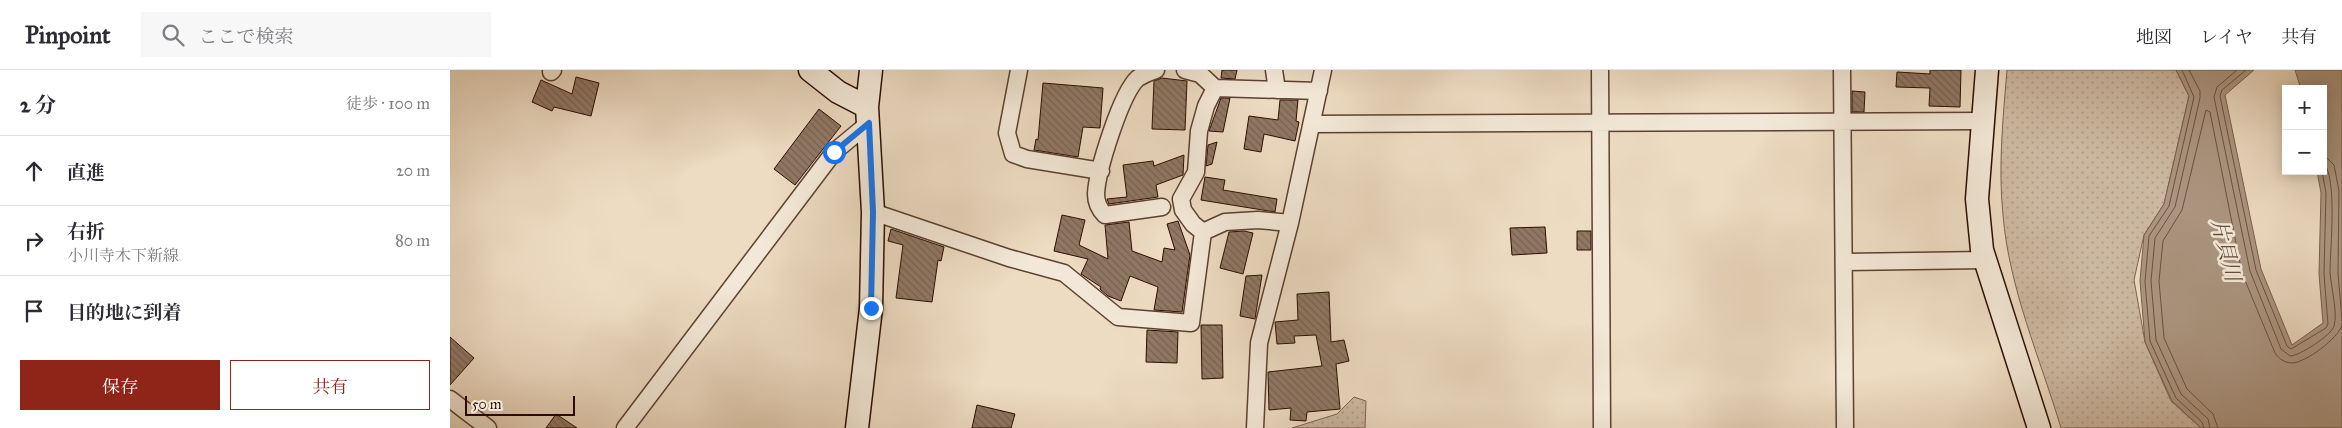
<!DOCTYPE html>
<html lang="ja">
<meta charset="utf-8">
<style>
body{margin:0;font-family:"IM FELL Great Primer","Noto Serif JP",serif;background:#f7f7f7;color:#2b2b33}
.controls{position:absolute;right:15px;top:15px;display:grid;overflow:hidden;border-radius:0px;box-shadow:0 2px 12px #0003}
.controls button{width:45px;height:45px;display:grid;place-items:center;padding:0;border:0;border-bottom:1px solid #e1e1e2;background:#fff;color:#2b2b33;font:25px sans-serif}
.scale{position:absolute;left:15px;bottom:12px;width:110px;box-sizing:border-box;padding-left:5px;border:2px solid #2c0c00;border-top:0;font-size:14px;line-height:18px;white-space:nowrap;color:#2c0c00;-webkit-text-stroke:4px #f3e8d7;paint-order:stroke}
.stop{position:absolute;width:15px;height:15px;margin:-11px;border:4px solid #1a73e8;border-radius:50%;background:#fff}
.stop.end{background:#1a73e8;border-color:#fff;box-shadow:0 1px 5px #0008}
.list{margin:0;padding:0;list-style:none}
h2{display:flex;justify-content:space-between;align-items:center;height:65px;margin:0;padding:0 20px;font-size:21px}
h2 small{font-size:16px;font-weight:400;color:#7c7c81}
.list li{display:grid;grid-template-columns:32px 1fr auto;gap:15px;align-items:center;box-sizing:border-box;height:70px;padding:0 20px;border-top:1px solid #e1e1e2}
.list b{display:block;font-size:19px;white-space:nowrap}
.list p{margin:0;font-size:16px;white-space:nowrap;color:#7c7c81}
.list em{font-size:16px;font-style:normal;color:#7c7c81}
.actions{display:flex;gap:10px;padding:15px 20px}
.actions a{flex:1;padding:11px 0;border:1px solid #8f2418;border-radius:0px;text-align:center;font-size:18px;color:#8f2418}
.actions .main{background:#8f2418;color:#fff}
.icon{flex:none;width:28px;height:28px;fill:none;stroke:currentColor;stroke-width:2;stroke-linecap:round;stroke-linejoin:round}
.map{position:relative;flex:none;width:1892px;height:358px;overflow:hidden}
header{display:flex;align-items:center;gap:30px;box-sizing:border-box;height:70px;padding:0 25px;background:#fff;border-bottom:1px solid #e1e1e2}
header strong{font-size:24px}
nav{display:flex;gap:28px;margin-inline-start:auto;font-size:18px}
.search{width:350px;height:45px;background:#f7f7f7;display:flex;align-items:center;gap:12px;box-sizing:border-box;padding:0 18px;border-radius:0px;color:#7c7c81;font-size:19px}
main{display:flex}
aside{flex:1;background:#fff}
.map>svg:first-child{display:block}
.grass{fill:url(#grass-dots);stroke:#7c6250}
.water{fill:#ab9580;stroke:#785e4d}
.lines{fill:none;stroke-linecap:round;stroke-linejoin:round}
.shore{stroke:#6c5040;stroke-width:1}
.building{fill:url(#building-back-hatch);stroke:#2c0c00}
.street-casing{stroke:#5c4030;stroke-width:19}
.secondary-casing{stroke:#2c0c00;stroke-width:25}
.street{stroke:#f3e8d7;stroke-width:16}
.secondary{stroke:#f3e8d7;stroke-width:22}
.route{stroke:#1a73e8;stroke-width:6}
.labels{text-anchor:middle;stroke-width:5;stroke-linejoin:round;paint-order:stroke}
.water-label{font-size:21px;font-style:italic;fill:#654a3a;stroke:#f3e8d7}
</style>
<header>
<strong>Pinpoint</strong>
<div class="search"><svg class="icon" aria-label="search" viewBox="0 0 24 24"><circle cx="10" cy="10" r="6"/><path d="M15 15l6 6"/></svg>ここで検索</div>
<nav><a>地図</a><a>レイヤ</a><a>共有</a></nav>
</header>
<main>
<aside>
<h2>2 分<small>徒歩 · 100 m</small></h2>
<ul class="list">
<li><svg class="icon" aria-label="ahead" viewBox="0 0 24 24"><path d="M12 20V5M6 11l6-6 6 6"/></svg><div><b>直進</b></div><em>20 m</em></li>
<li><svg class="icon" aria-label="right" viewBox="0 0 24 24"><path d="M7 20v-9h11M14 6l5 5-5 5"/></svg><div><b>右折</b><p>小川寺木下新線</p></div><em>80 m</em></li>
<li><svg class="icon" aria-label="arrive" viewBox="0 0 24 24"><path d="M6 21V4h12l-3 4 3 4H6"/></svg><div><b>目的地に到着</b></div></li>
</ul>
<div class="actions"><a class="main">保存</a><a>共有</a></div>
</aside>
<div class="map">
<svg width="1892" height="358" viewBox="0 0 1892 358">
<defs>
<pattern id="grass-dots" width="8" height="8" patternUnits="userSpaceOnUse" patternTransform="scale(1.25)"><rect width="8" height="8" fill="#ccb8a1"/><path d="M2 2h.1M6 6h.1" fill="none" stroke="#af9d89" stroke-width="1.8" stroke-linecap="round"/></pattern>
<pattern id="building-back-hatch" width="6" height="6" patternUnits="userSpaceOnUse" patternTransform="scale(1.25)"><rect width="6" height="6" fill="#907865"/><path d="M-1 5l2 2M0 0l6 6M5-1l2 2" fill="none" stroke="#766151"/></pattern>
</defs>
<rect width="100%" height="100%" fill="#eddbc2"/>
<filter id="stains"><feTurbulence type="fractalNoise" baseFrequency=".004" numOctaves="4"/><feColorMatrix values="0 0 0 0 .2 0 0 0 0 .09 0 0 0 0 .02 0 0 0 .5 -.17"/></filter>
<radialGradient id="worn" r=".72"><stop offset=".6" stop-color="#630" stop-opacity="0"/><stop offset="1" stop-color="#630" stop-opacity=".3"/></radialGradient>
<path class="grass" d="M1557,0H1726L1739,26L1714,134L1694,165L1684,210L1695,272L1721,331L1751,358H1611C1590,288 1559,218 1553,145C1548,97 1553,48 1557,0Z
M904,327L916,331L915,358H842L887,344Z"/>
<path class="water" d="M1726,0H1804L1775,25L1811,199L1842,275L1873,253L1869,204L1871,123L1867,101H1873V19H1851L1845,0H1892V358H1751L1722,331L1695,272L1690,211L1694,165L1714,134L1739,26Z"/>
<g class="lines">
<path class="shore" d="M1732,0L1744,27L1719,136L1699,166L1695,212L1700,271L1726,328L1752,352L1754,358
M1739,0L1750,21V28L1725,137L1705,168L1701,211L1706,270L1731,324L1758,349L1760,358
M1787,0L1767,17L1764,27L1800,201L1831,279L1840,286C1849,286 1882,265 1884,256C1888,243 1881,217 1880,202C1880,180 1888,106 1873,92
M1796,0L1772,20L1770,26L1806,200L1837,276L1841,279L1876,258L1878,254L1874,204L1876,123L1872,101
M1873,84L1884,95L1889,121L1888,203L1892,250
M1768,358L1763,344L1737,319L1714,268L1709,211L1713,171L1732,140L1756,40L1760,42L1792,203L1825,283C1829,289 1835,293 1842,293C1855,293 1889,268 1892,255"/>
</g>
<path class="building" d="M772,0H787L785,9L771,8Z
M1480,0H1511L1510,37L1479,36L1480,18L1446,17L1447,2L1480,4Z
M126,7L149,13L141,46L104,37L102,41L82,32L91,10L122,24Z
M712,8L737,11L735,60L702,59L704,11Z
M593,13L653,18L650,58L633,57L628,87L584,80L586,69L588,70Z
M1402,21L1415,22L1414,42H1402Z
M771,28H780L773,62L759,61Z
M830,30H848L846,51L849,52L845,71L814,64L811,82L794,79L799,46L828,50Z
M369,39L391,56L345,115L324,99Z
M767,72L762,94L756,96L758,75Z
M734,85L733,105L706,115L708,127L659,134L657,129L677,127L673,95L703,91L704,96Z
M755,107L775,110L773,120L827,129L825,142L751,130Z
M612,145L635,150L629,175L658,189L655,155L679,152L682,181L712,192L714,178L725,180L717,154L728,151L740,185L732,242L704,240L708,217L680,206L671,231L658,226L650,219L651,217L631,204L638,189L604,181Z
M1095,157L1097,183L1062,185L1060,158Z
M441,159L494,177L491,191L488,190L482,232L446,228L453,175L438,171Z
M794,161L803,163L793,204L770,198L779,162Z
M1127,161H1141V180H1127Z
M812,205L805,249L790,246L796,206Z
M879,222L881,272L894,270L899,291L886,294L890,339L857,342L856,351L840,350L841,338L819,340L818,302L872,296L866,265L844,266L845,273L827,274L825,252L848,250L847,224Z
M751,255H772L773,308L752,309Z
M697,260L728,262L727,293L696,292Z
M0,267L24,288L0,315Z
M527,335L565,344L561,358H522Z
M106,344L127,358H96Z"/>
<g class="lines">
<g class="street-casing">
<path id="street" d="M569,0L557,63L563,84L577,89L651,101
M706,0C700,2 693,5 688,8C671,23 647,101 646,124C646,133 649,139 655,145L712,137
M735,0L750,4L765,18L869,21
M824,0L827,20
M1150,0L1152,358
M1392,0L1395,358
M101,2L103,0
M862,54L1534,51
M423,142L559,188L614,203L668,247L741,253L753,162L775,152L808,150L840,153
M753,162L743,154L733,140L731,129L746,102L749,61L756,36L765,18
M1395,192L1535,190
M0,329L38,358
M175,358L384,82L419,53
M805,358L809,273L840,153L873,0"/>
</g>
<g class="secondary-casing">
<path id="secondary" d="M360,0L388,22L417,37L423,142L421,238L407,358
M1537,0L1527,129L1532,180L1589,358
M417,37L421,0"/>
</g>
<use href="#street" class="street"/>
<use href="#secondary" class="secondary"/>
</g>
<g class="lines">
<path class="route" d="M384,82L419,53L423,142L421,238"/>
</g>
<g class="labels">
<g class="water-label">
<text transform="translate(1776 180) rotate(76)" y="7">片貝川</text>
</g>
</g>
<rect width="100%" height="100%" filter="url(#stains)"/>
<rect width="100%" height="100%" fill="url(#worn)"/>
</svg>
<div class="controls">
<button>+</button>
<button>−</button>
</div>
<div class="scale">50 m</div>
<div class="stop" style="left:384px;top:82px"></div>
<div class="stop end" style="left:421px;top:238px"></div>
</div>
</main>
